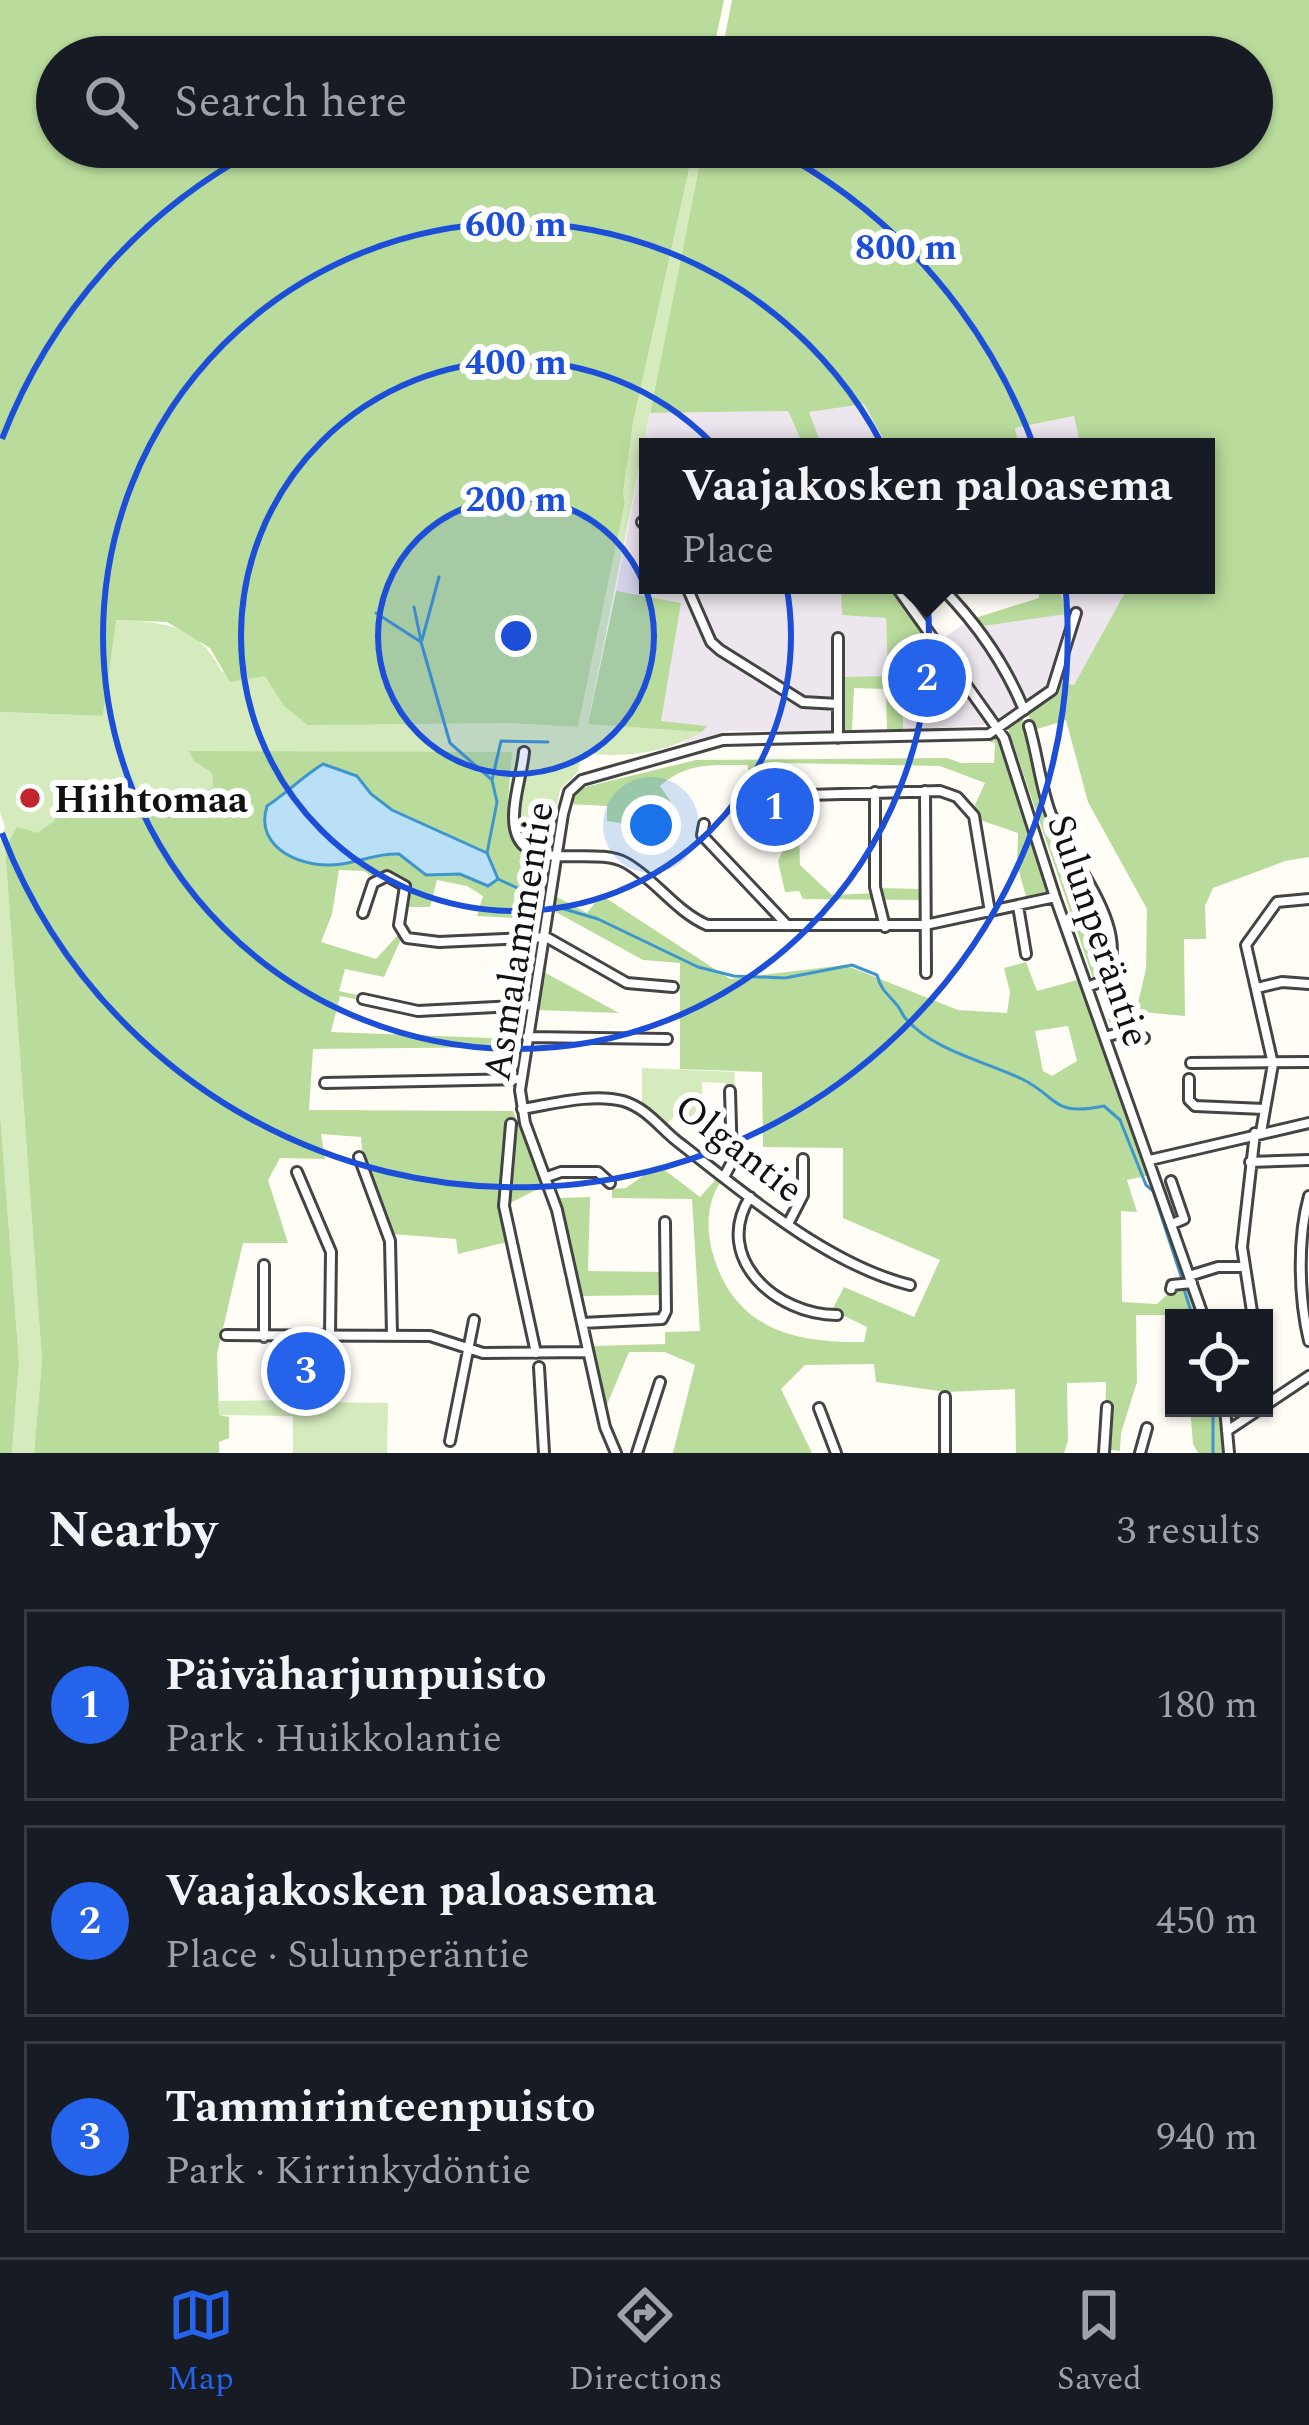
<!DOCTYPE html>
<meta charset="utf-8">
<style>
body{margin:0;font-family:Spectral,serif;background:#20242c;color:#f1f3f6}
.controls{position:absolute;right:36px;bottom:36px;display:grid;overflow:hidden;border-radius:0px;box-shadow:0 3px 9px #0004}
.controls button{width:108px;height:108px;display:grid;place-items:center;padding:0;border:0;border-bottom:3px solid #363941;background:#171b24;color:#f1f3f6;font:60px sans-serif}
.you{position:absolute;left:651px;top:825px;width:42px;height:42px;margin:-30px;border:9px solid #fff;border-radius:50%;background:#1a73e8;box-shadow:0 0 0 18px #1a73e833}
.badge{display:grid;place-items:center;width:78px;height:78px;border-radius:50%;background:#2563eb;color:#fff;font-size:39px;font-weight:700}
.pin{position:absolute;translate:-50% -50%;border:6px solid #fff;box-shadow:0 3px 12px #0006}
.popup{position:absolute;left:639px;top:438px;width:576px;height:156px;box-sizing:border-box;display:grid;place-content:center;border-radius:0px;background:#171b24;filter:drop-shadow(0 3px 9px #0005);font-size:39px;white-space:nowrap;color:#9ea1a6}
.popup b{font-size:45px;color:#f1f3f6}
.popup::after{content:'';position:absolute;left:50%;top:100%;margin-left:-24px;border:24px solid transparent;border-top-color:#171b24}
.list{margin:0;padding:0;list-style:none}
h2{display:flex;justify-content:space-between;align-items:center;height:156px;margin:0;padding:0 48px;font-size:51px}
h2 small{font-size:39px;font-weight:400;color:#9ea1a6}
.list li{display:grid;grid-template-columns:78px 1fr auto;gap:36px;align-items:center;box-sizing:border-box;height:192px;margin:0 24px 24px;padding:0 24px;border:3px solid #363941;border-radius:0px}
.list b{display:block;font-size:45px;white-space:nowrap}
.list p{margin:0;font-size:39px;white-space:nowrap;color:#9ea1a6}
.list em{font-size:39px;font-style:normal;color:#9ea1a6}
.icon{flex:none;width:66px;height:66px;fill:none;stroke:currentColor;stroke-width:2;stroke-linecap:round;stroke-linejoin:round}
.map{position:relative;flex:none;width:1309px;height:1453px;overflow:hidden}
.search{position:absolute;background:#171b24;box-shadow:0 3px 9px #0004;left:36px;right:36px;top:36px;height:132px;display:flex;align-items:center;gap:30px;box-sizing:border-box;padding:0 42px;border-radius:66px;color:#9ea1a6;font-size:45px}
.sheet{height:804px;background:#171b24}
nav{display:flex;justify-content:space-around;align-items:center;box-sizing:border-box;height:168px;border-top:3px solid #363941;background:#171b24;font-size:33px;color:#9ea1a6}
nav a{display:grid;justify-items:center;gap:6px}
nav .on{color:#2563eb}
.map>svg:first-child{display:block}
.industrial{fill:#eee6ef}
.green{fill:#d5ebbd}
.forest{fill:#b9dc9c;fill-rule:evenodd}
.water{fill:#b9e0f7;stroke:#3f96cf;stroke-width:3}
.lines{fill:none;stroke-linecap:round;stroke-linejoin:round}
.stream{stroke:#3f96cf;stroke-width:3}
.minor-casing{stroke:#444;stroke-width:14}
.minor{stroke:#fff;stroke-width:8}
.ring{fill:none;stroke:#1d4ed8;stroke-width:6}
.poi-dot{fill:#c4262e;stroke:#fff;stroke-width:4.5}
.labels{text-anchor:middle;stroke-width:12;stroke-linejoin:round;paint-order:stroke}
.poi-label{font-size:39px;font-weight:bold;fill:#111;stroke:#fff;text-anchor:start}
.street-label{font-size:39px;fill:#111;stroke:#fff}
.centre{fill:#1d4ed8;stroke:#fff;stroke-width:6}
.ring-label{font-size:36px;text-anchor:middle;font-weight:bold;fill:#1d4ed8;stroke:#fff;stroke-width:12;stroke-linejoin:round;paint-order:stroke}
</style>
<div class="map">
<svg width="1309" height="1453" viewBox="0 0 1309 1453">
<rect width="100%" height="100%" fill="#fffdf5"/>
<path class="industrial" d="M864,404L888,447H822L808,412Z
M788,411L804,447H648V585H841L843,615L886,617L888,677H836L835,731H729L681,744L706,726L661,722L616,591L650,413Z
M1075,416L1081,447H1019L1015,428Z
M1059,585H1129L1074,685L1005,719L997,717L984,725L903,730V666L968,621L977,627L1066,614Z"/>
<path class="green" d="M678,147H703L588,723L702,732C663,754 625,758 581,753L578,772L560,789L547,866C491,847 514,799 511,752H349L357,776L194,761L212,773L213,786L203,795H163L138,788L103,794L59,840H9L5,848L42,1360L34,1453H12L19,1361L0,1113V843L5,827L0,812V712L103,716L115,620C164,622 198,624 222,672L265,676L267,680L505,723L578,727L625,503L623,494L633,423L693,152Z
M642,1068L735,1072L734,1093H725V1083L702,1082L703,1130L681,1109L667,1124L642,1105Z
M299,1342H314V1402L388,1403L387,1453H293V1416L219,1415V1401L297,1400Z"/>
<path class="forest" d="M0,0H724L712,57H57V147H694L633,423L623,494L625,503L578,727L505,723L308,725L284,706L265,676L230,682L210,648L167,622L116,620L103,716L0,712Z
M732,0H1309V857L1285,861L1213,888L1205,906L1206,939H1184L1185,1016L1142,1012L1110,1023L1108,1019L1137,1007L1146,969L1147,909L1088,802L1066,720L1034,730L1027,711L1057,682L1074,685L1129,585H1206V447H1081L1074,416L1015,428L1019,447H888L864,404L809,412L822,447H804L788,411L650,413L703,147H1252V57H721Z
M841,585H890L930,647L903,666V730H887L886,689L854,688L852,730H841L840,677L888,676L886,618L842,615Z
M1039,585H1058L1067,614L977,627L972,619L1039,598Z
M616,591L681,603L661,721L707,726L702,732L588,724Z
M1022,715L1045,807L1106,925L1111,946L1105,974L1094,981L1007,726Z
M995,737L1000,739L1049,891L1027,900L1017,864L1018,833L977,819L973,809L985,783L940,766L787,763L799,822L800,865L832,895L878,893L879,888L921,889L922,900L803,899L799,891L785,892L778,861L783,850L781,845L764,843L749,829L748,765C713,765 686,762 660,786L675,808L668,816L641,808L633,825L607,821V806L569,804L572,795L581,788L696,760L947,758L961,763H994L995,743L985,740Z
M189,751L512,752C510,799 494,848 547,866L542,904L515,895L514,918L477,916L483,896L467,886L437,880L430,907H406L405,880L387,874L375,878L364,871L339,870L332,914L321,942L376,959L398,935L401,939L384,977L345,969L339,991L357,995L355,999L340,996L331,1032L518,1039L516,1047L313,1049L309,1110L513,1111L542,1187L504,1206L511,1241L458,1254L456,1239L392,1234L363,1164L361,1137L321,1134L325,1159L280,1158L268,1180L288,1243H243L217,1354L219,1415L229,1417V1438L219,1442V1453H34L42,1360L5,848L17,827L38,833L54,821L60,810L57,801L67,792L78,791L85,778L103,794C138,788 168,795 203,795L213,786L212,773L194,761ZM323,764L357,776L371,794L392,810L487,853L488,886L470,876L399,854L337,865L267,806C287,792 302,777 323,764Z
M601,895L730,979L845,965L958,1010L1007,1013L1010,992L1004,968L1026,962L1037,991L1081,979L1151,1175L1127,1180L1137,1212L1121,1211L1122,1302L1157,1304L1171,1291L1189,1286L1198,1315H1136L1137,1382L1121,1433L1120,1451L1105,1449L1106,1382L1067,1383L1068,1441L1064,1453H1016L1015,1389L946,1392L876,1382L874,1364L805,1365L781,1389L812,1453H673L695,1365L665,1352H629L606,1407L592,1346L665,1344V1332L700,1331L692,1199L612,1198V1189L626,1188L658,1165L700,1197L718,1177L722,1180C707,1200 706,1226 712,1251C733,1328 791,1343 864,1342L867,1327L832,1310L844,1287L914,1317L940,1260L843,1218V1148L763,1147L762,1072L680,1069V963L643,960L554,911L555,896L587,913ZM1068,1026L1077,1061L1052,1076L1043,1071L1035,1031Z
M544,972L619,1013L536,1010Z
M0,1113L19,1361L12,1453H0Z
M590,1197L588,1271L662,1272V1295L582,1296L560,1198Z
M1190,1408H1220L1222,1453H1198L1193,1444Z"/>
<path class="water" d="M323,764L357,776L371,794L392,810L487,853L498,879L488,886L460,874L426,875L399,854C379,853 362,861 342,864C306,870 253,850 267,806C288,792 302,777 323,764Z"/>
<g class="lines">
<path class="stream" d="M414,607L421,641
M376,613L421,642L450,743L492,780L497,802L487,853
M422,640L439,577
M492,780L501,741L548,742
M498,879L541,899
M554,906L598,919L698,967L734,976L785,978L852,965L877,975C881,990 887,993 897,1005C901,1009 902,1016 907,1020C935,1051 984,1061 1022,1079C1059,1097 1051,1117 1104,1106L1120,1120L1146,1185L1153,1191L1182,1279
M1184,1289L1193,1318
M1213,1453V1408"/>
<g class="minor-casing">
<path id="minor" d="M642,522L648,528
M686,585L711,642L720,650L803,702L838,704
M895,585L1004,738L1055,897L1204,1318
M939,585L943,589L961,585
M943,589C977,624 1006,666 1024,710
M1029,726C1037,753 1040,782 1049,809C1065,858 1137,929 1103,981L1087,987
M838,738V638
M524,752C522,773 514,795 514,816C513,880 591,843 626,863C656,880 675,911 707,925H925L1055,897
M925,791L926,973
M875,792V887L885,927
M808,795L940,791L957,797L974,816L990,912
M704,824L702,835L787,925
M1018,906L1026,954
M363,913L373,883L387,876L405,886L399,925L407,938L439,942L546,937L627,983L673,987
M1257,988L1282,982L1309,984
M363,999L418,1011L533,1005
M527,1037L667,1039
M1105,1037L1119,1033L1144,1038
M1191,1063L1309,1062
M1189,1079V1100L1195,1106L1264,1109
M325,1083L521,1079
M522,1109C553,1104 592,1093 623,1101C649,1109 661,1130 682,1145C746,1195 829,1265 910,1285
M511,1124L504,1206L536,1353
M1261,1132L1273,1064L1246,945L1277,902L1309,899
M359,1157L390,1241L392,1334
M1150,1160L1309,1123
M1250,1162L1309,1160
M297,1172L331,1252L330,1335
M547,1177L561,1172H598L610,1183
M724,1177L732,1162L730,1091
M1171,1181L1184,1219L1172,1224
M1309,1196C1297,1239 1299,1299 1309,1341
M750,1197C712,1258 776,1315 837,1315
M788,1224L803,1195V1159
M264,1265V1337
M1189,1276L1218,1267H1243
M1171,1289L1172,1285L1192,1283
M1253,1318L1242,1247L1255,1133
M582,1323L662,1319L666,1311L665,1222
M226,1335L430,1336L483,1353L588,1352
M539,1367L544,1453
M945,1397V1453
M819,1408L836,1453
M1225,1408L1229,1453
M1227,1431L1309,1376
M450,1441L474,1320
M616,1453L605,1427L557,1210L525,1123L520,1090L563,814L569,792L582,780L723,740L989,734L1052,690L1076,613
M637,1453L660,1382
M1104,1453L1107,1407
M1140,1453L1147,1428"/>
</g>
<use href="#minor" class="minor"/>
</g>
<circle cx="516" cy="636" r="138" fill="#1d4ed8" fill-opacity=".12"/>
<g class="ring">
<circle cx="516" cy="636" r="138"/>
<circle cx="516" cy="636" r="275"/>
<circle cx="516" cy="636" r="413"/>
<path d="M2 439A551 551 0 0 1 262 147M770 147A551 551 0 1 1 2 833"/>
</g>
<circle class="poi-dot" cx="30" cy="798" r="12"/>
<g class="labels">
<g class="poi-label">
<text x="54" y="812">Hiihtomaa</text>
</g>
<g class="street-label">
<text transform="translate(1100 930) rotate(71)" y="14">Sulunperäntie</text>
<text transform="translate(517 941) rotate(-81)" y="14">Asmalammentie</text>
<text transform="translate(740 1147) rotate(38)" y="14">Olgantie</text>
</g>
</g>
<circle cx="516" cy="636" r="18" class="centre"/>
<g class="ring-label">
<text x="516" y="236">600 m</text>
<text x="906" y="259">800 m</text>
<text x="516" y="374">400 m</text>
<text x="516" y="511">200 m</text>
</g>
</svg>
<div class="controls">
<button><svg class="icon" aria-label="locate" viewBox="0 0 24 24"><circle cx="12" cy="12" r="6"/><path d="M12 2v4M12 18v4M2 12h4M18 12h4"/></svg></button>
</div>
<div class="you"></div>
<div class="pin badge" style="left:775px;top:807px">1</div>
<div class="pin badge" style="left:927px;top:678px">2</div>
<div class="popup"><b>Vaajakosken paloasema</b>Place</div>
<div class="pin badge" style="left:306px;top:1371px">3</div>
<div class="search"><svg class="icon" aria-label="search" viewBox="0 0 24 24"><circle cx="10" cy="10" r="6"/><path d="M15 15l6 6"/></svg>Search here</div>
</div>
<section class="sheet">
<h2>Nearby<small>3 results</small></h2>
<ul class="list">
<li><span class="badge">1</span><div><b>Päiväharjunpuisto</b><p>Park · Huikkolantie</p></div><em>180 m</em></li>
<li><span class="badge">2</span><div><b>Vaajakosken paloasema</b><p>Place · Sulunperäntie</p></div><em>450 m</em></li>
<li><span class="badge">3</span><div><b>Tammirinteenpuisto</b><p>Park · Kirrinkydöntie</p></div><em>940 m</em></li>
</ul>
</section>
<nav>
<a class="on"><svg class="icon" aria-label="map" viewBox="0 0 24 24"><path d="M3 6l6-2 6 2 6-2v14l-6 2-6-2-6 2zM9 4v14M15 6v14"/></svg>Map</a>
<a><svg class="icon" aria-label="directions" viewBox="0 0 24 24"><path d="M12 3l9 9-9 9-9-9zM9 14v-3h6M13 9l2 2-2 2"/></svg>Directions</a>
<a><svg class="icon" aria-label="saved" viewBox="0 0 24 24"><path d="M7 4h10v16l-5-4-5 4z"/></svg>Saved</a>
</nav>
